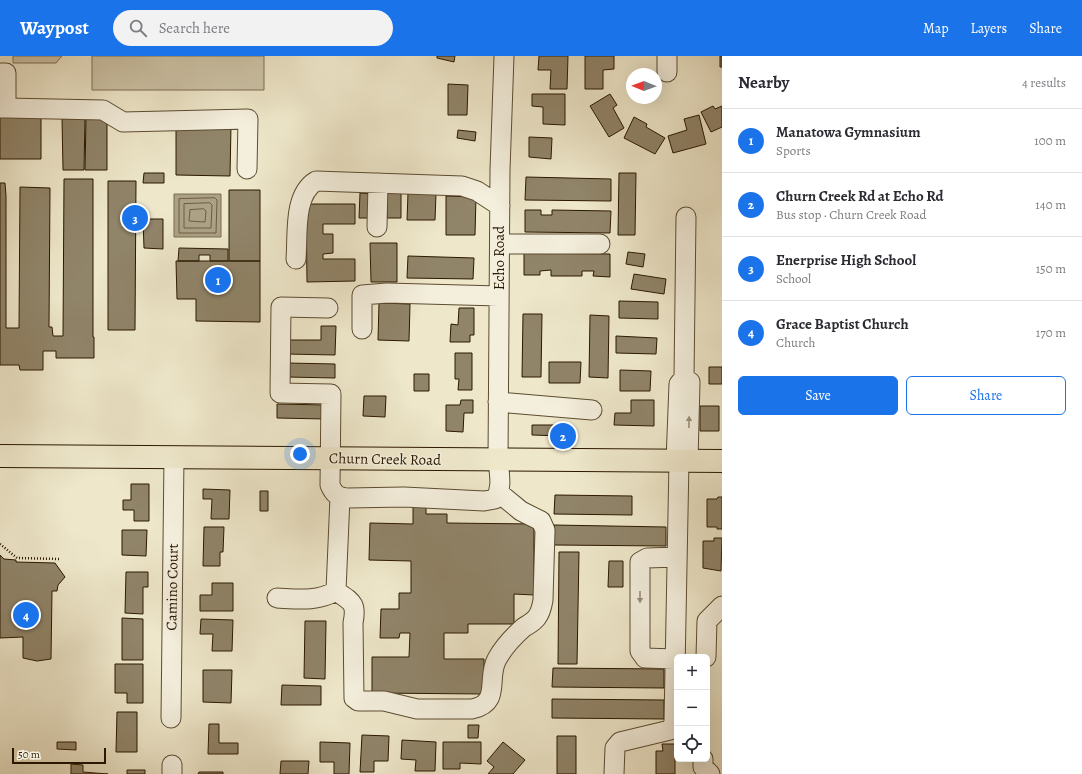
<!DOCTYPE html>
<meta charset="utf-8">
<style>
body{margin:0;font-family:Alegreya,serif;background:#f2f2f3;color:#2b2b33}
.controls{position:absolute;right:12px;bottom:12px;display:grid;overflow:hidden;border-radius:6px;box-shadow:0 4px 16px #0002}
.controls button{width:36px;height:36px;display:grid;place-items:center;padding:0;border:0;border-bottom:1px solid #e1e1e2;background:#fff;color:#2b2b33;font:20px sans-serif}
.compass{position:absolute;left:626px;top:12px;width:36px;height:36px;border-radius:50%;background:#fff;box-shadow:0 4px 16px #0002;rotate:271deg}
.scale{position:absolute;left:12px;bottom:10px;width:94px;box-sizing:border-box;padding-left:4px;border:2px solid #2b1800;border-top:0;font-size:11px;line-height:14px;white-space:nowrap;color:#2b1800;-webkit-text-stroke:3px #f4efdd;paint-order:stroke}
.you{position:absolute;left:300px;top:398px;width:14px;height:14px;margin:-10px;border:3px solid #fff;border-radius:50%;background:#1a73e8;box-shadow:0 0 0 6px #1a73e833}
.badge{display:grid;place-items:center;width:26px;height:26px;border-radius:50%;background:#1a73e8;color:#fff;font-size:13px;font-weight:700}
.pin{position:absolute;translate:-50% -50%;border:2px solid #fff;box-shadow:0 1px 4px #0006}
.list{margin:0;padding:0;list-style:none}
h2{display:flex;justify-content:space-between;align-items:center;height:52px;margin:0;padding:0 16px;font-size:17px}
h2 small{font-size:13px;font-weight:400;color:#7c7c81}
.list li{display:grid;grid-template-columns:26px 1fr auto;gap:12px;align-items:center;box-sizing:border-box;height:64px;padding:0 16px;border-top:1px solid #e1e1e2}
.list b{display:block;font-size:15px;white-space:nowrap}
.list p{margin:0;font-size:13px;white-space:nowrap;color:#7c7c81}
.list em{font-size:13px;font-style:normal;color:#7c7c81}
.actions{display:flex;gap:8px;padding:12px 16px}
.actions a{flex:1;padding:9px 0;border:1px solid #1a73e8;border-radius:6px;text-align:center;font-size:14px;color:#1a73e8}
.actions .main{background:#1a73e8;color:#fff}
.icon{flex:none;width:22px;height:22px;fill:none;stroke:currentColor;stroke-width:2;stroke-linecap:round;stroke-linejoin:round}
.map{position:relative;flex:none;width:722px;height:718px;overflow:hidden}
header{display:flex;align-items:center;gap:24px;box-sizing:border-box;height:56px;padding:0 20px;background:#1a73e8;color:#fff}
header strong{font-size:19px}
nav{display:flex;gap:22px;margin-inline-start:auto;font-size:14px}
.search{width:280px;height:36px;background:#f2f2f3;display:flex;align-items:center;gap:10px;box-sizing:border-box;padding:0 14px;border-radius:22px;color:#7c7c81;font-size:15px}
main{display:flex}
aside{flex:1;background:#fff}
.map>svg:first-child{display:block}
.green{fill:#cdc4a8;stroke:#7c6e54}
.water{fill:#aca185;stroke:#786a50}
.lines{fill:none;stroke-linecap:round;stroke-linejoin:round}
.shore{stroke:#6c5c42;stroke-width:1}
.building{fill:#908469;stroke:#2b1800}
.minor-casing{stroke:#5c4c32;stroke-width:21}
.major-casing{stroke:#2b1800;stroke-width:24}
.path{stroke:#2b1800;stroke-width:2.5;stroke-dasharray:1 2;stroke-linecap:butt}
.minor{stroke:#f4efdd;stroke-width:19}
.major{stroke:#eee7ca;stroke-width:22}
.oneway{fill:#9a8e7a}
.labels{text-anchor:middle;stroke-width:3;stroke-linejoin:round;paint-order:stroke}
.street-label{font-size:15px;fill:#2b1800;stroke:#f4efdd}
</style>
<header>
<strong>Waypost</strong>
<div class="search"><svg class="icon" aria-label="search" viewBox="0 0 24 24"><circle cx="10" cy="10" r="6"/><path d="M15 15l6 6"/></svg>Search here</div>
<nav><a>Map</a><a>Layers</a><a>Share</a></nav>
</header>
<main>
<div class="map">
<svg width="722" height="718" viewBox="0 0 722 718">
<rect width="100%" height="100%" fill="#eee7ca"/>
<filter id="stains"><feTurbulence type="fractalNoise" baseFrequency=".005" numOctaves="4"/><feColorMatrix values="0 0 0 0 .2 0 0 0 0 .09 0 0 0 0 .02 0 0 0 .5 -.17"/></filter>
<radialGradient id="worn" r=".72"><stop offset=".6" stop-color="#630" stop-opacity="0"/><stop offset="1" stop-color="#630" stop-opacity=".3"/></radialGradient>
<path class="green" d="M13,0H62L56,7H13Z
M92,0H264V34H92Z"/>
<path class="water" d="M174,138H221V181H174Z"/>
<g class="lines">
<path class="shore" d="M215,142L217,144L216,177H179V143Z
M210,147L212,149L211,172H184V148Z
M204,153L206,155L205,166L189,165L190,154Z"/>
</g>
<path class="building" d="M437,0H455L454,6L437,2Z
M539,0H568L567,33H550L551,14H538Z
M585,0H614V13L603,14V33H585Z
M720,0H722V11H720Z
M448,28L468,29L467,59H448Z
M532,38H565V69L543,68V51L532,50Z
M610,38L617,49L613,52L624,72L609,81L590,50Z
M713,50L715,53L722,50V71L711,76L701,56Z
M0,56H41V103H0Z
M699,59L706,88L673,97L668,80L687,74L684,63Z
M634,61L647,68L646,71L665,82L655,98L624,82Z
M62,62H85L84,114H63Z
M86,62H107V114H85Z
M176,70H231L230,120L176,119Z
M458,74L476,76L475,85L457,82Z
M529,81L552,82L551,103L529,101Z
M144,117H164V127H143Z
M619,117H636L635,179H618Z
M526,121L611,123V145L525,144Z
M64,123H93V281H94V302H56V295H43V314H20L19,309H0V127H5L6,140V272H19L20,131L50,132L49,271H52L53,280H63Z
M108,125H136L135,274H108Z
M229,134H260V205H229Z
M360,137L374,138L373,162H359Z
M387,137H401V162H387Z
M408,137H436L435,164H407Z
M446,140L476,141L475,179H446Z
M306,148H355V168H323V178H333V197L323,198V203H355V225L307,226Z
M525,154H541V159H552V154L611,155L610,177L525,176Z
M143,163H163V193L144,192Z
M370,187H397V226H371Z
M179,192L228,193V205H210V199H199V205H178Z
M628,196L645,198L643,211L626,208Z
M524,197L610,198V221L593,220L594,215H582V220H551V214L540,215V219H524Z
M408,200L474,202L473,223L407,222Z
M176,205H260V266L196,265V243H177Z
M634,218L666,223L664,238L631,233Z
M619,245L658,246V263L619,262Z
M379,247L410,248L409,285L378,284Z
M459,252H474V279H470V286H450L451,268L458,269Z
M523,258H542L541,321H522Z
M590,259L609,260L608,322L589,321Z
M321,270H336L335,299L287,298L288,284H321Z
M616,280L657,282L656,298L616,297Z
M455,297H472V334H458L459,323H455Z
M549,306H581L580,327H549Z
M287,307L335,308V322L287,321Z
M709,311H722V328H709Z
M620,314L651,315L650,335H620Z
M414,318H429V335H414Z
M364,340H386L385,361L363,360Z
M461,344H473V357H464L463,376L446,375V349H460Z
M631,344H654V370L614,369L615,357H631Z
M277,348L325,349V363L277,362Z
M700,350H719V375H700Z
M532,369H564V380L532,379Z
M131,428H149V465H134V454H123V444H131Z
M203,433L230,434L229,463H211L212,443H203Z
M260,435H268V455H260Z
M555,439L632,440V459L554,458Z
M718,441H722V473H717V471H707V443H717Z
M413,450H426V458H447V467L534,468V539L514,538V568H468V577H444V603H484V638L372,637V601H409L410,577H400L399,582H380L381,553H399V537H411V505L369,504L370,467L413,468Z
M554,469L666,471V490L554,489Z
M204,471H224L223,496H220V510H203Z
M122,474H147L146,500L122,499Z
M714,482H722L721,515L703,512V485H714Z
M559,496H579L577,608H558Z
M0,499L4,503L16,504V506L55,507L65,521L58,529L57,535H52L51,603L37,605L23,602V581L0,582Z
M609,505H623V531H608Z
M126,516H148V531H143V558L125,557Z
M212,527H233V555H200V539H212Z
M122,562L143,563V604H122Z
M201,563L233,564L232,595H212L213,578H200Z
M305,565H326L325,623L304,622Z
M115,608H143V647H127V637H115Z
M553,612L664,613V632L552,631Z
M203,614H232L231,647L203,646Z
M282,629L321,630V649H281Z
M552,643L664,644V663L552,662Z
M117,656H137V696H116Z
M209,668H219V687H238V698H208Z
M468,669H479L478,682H468Z
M362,679L389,680L388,705H374V716H360Z
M557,680H576V718H557Z
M402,684L436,686L435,715H415L416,704L401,703Z
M57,686H76V694L57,693Z
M320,686L350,687L349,718H334V706H320Z
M443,686H481V708L460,707V713H443Z
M503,686L525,704L513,718H488L494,711L487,705Z
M662,688H675V718H656V695H663Z
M281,705H309L308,718H280Z
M71,708L83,709V716L108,718H71Z
M127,714H145V718H127Z
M199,716H223V718H198Z"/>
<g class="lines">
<g class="minor-casing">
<path id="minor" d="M667,16V0
M0,17H6V52H0
M6,52L103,54L123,66L248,63L247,113
M377,171L378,127
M500,188H600
M296,203C298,178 293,139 316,125L462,130L477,135L500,150
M328,252L281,251L280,337L331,338L330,429C334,438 337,441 348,442L404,441L484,445L495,443C503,432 499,417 498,404L500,114L504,0
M362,273V239L387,237L499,240
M684,322L686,161
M498,346L592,354
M676,405L679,328L684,322L690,326L688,405
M336,535C352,546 357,547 353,567L354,642L358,645H384L417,653H472C502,647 486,622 497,603C503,592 513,581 523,572C527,569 534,566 537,561C541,556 542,550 543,544L545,474L541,465L521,455L499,437
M277,542C297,543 317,546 336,535L340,441
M706,601L707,565L722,550
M675,603L645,602L640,595V506L647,502L677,501
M171,662L174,401
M703,703V711L710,718
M172,718V709
M614,718L615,692L620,686L670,674L674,667L679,405"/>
</g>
<g class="major-casing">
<path id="major" d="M0,400L722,405"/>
</g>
<path class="path" d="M0,488L17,502L59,503"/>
<use href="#minor" class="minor"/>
<use href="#major" class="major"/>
</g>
<defs><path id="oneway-solid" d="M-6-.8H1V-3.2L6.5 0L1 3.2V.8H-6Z"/></defs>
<g class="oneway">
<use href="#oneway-solid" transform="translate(689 366) rotate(-89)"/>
<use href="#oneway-solid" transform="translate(640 541) rotate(90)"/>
</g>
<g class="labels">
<g class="street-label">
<text transform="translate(499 202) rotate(-90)" y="5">Echo Road</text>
<text transform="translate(385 403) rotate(1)" y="5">Churn Creek Road</text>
<text transform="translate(172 531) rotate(-89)" y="5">Camino Court</text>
</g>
</g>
<rect width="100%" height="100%" filter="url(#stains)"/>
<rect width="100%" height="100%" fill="url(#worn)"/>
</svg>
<div class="controls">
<button>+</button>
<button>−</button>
<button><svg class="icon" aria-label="locate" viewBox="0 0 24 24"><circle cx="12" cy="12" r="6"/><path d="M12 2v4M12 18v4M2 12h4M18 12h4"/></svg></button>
</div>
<svg class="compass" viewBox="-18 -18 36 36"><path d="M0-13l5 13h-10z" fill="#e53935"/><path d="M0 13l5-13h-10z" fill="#7c7c81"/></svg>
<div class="scale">50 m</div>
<div class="you"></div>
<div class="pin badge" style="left:218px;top:224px">1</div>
<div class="pin badge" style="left:563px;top:380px">2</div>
<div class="pin badge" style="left:135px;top:162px">3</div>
<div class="pin badge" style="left:26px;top:559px">4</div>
</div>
<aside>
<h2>Nearby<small>4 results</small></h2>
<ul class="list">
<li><span class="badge">1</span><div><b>Manatowa Gymnasium</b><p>Sports</p></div><em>100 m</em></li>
<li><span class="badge">2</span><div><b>Churn Creek Rd at Echo Rd</b><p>Bus stop · Churn Creek Road</p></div><em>140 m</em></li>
<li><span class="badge">3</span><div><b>Enerprise High School</b><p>School</p></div><em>150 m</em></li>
<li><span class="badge">4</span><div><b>Grace Baptist Church</b><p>Church</p></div><em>170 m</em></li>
</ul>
<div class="actions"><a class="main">Save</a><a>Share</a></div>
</aside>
</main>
